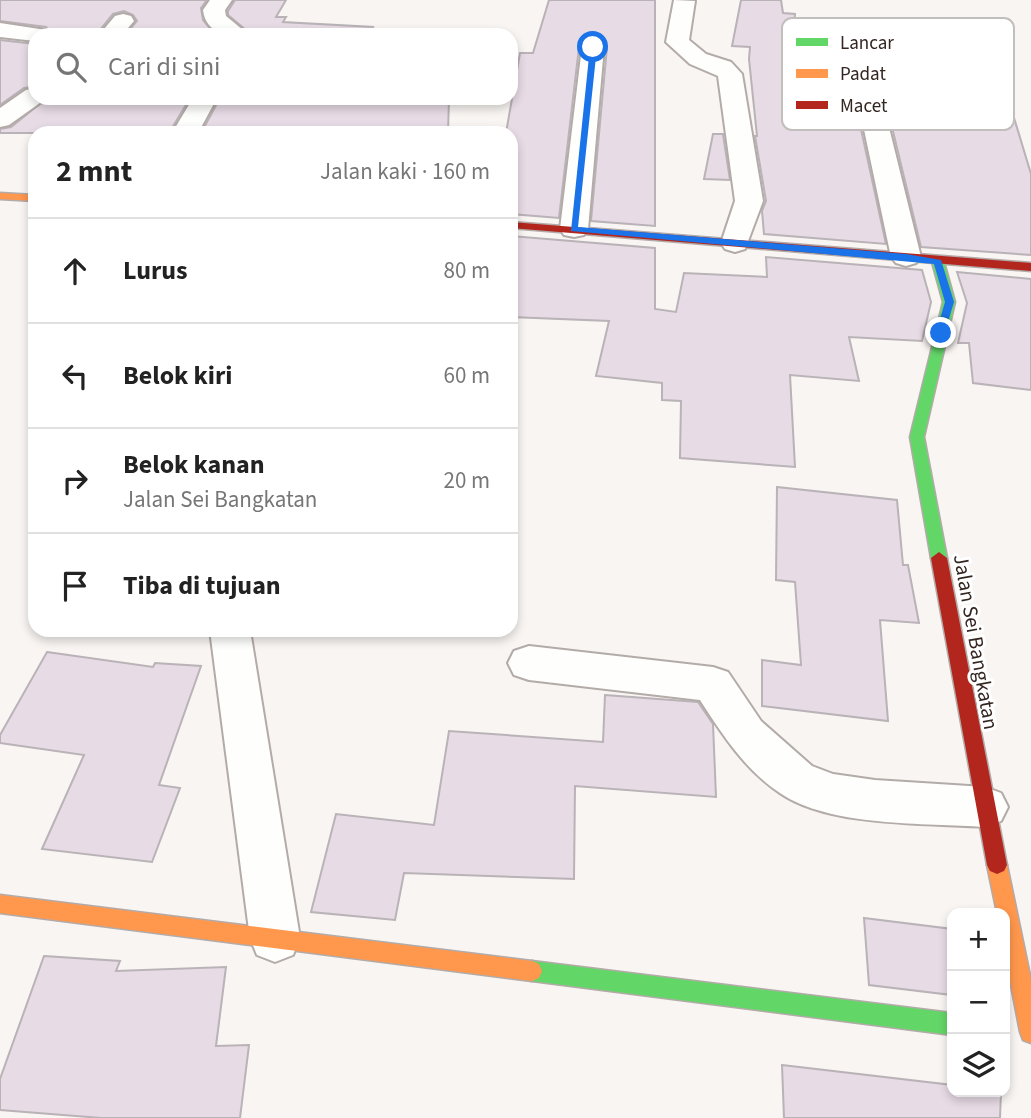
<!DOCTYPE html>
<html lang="id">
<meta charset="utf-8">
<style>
body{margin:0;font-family:"Source Sans 3",sans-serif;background:#f6f6f6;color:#222}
.controls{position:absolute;right:21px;bottom:21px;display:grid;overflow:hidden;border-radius:14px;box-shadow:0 4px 10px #0003}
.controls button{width:63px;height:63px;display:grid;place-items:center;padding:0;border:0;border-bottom:2px solid #e0e0e0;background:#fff;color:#222;font:35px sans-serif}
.stop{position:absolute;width:21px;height:21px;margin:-16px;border:5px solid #1a73e8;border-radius:50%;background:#fff}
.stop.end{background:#1a73e8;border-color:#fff;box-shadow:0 2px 7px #0008}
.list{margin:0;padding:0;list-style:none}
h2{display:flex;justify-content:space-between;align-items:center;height:91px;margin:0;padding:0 28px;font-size:30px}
h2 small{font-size:23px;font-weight:400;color:#767676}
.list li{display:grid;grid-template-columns:46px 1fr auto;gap:21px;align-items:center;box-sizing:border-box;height:105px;padding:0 28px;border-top:2px solid #e0e0e0}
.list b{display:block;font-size:26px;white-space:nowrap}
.list p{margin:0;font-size:23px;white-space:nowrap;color:#767676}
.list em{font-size:23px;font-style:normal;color:#767676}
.icon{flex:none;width:38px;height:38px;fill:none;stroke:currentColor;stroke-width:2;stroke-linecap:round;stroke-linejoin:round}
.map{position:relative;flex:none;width:1031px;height:1118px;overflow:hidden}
.search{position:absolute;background:#fff;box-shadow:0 4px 10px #0003;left:28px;top:28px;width:490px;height:77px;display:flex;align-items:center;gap:18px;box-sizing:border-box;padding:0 24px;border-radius:21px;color:#767676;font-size:26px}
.panel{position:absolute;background:#fff;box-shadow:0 4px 10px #0003;left:28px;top:126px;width:490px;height:511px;border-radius:21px}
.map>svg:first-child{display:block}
.building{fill:#e7dbe5;stroke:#b9b2b6;stroke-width:2}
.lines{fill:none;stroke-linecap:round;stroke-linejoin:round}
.street-casing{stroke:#b3aba8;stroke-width:4}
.fast-casing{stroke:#b3aba8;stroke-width:3}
.slow-casing{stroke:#b3aba8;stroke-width:3}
.jam-casing{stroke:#b3aba8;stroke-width:3}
.street{fill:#fefefd;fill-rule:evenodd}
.fast{fill:#63d668;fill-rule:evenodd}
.slow{fill:#ff974d;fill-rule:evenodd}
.jam{fill:#b3261e;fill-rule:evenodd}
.route{fill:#1a73e8}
.labels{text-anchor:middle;stroke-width:6;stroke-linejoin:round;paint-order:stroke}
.street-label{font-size:21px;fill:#332621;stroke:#fff}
.key{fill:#fff;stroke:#c2bebc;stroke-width:2}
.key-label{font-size:19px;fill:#332621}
</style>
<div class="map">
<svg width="1031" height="1118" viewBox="0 0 1031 1118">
<rect width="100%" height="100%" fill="#f9f5f3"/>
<path class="building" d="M0,0H207L201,8L203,20L212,31L221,35H125L137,21L133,15L124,11L113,14L96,35H52L46,27L0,21Z
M235,0H286L276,17H286L283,22L373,27L369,35H252L228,15V11Z
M549,0H655V226L591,221L607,47L603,41L594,37L584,39L579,47L559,218L511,214V133H506L520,53H533Z
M741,0H781L783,13L795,14L794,25L890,37L891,18L969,25L972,67L999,68L1031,174V255L921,247L882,86L876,79L868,77L857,80L852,88L886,244L764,234L762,211L766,201L755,136H757L749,59L750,47L732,46Z
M0,40L35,44V86L24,88L0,105Z
M47,98H190L169,133H0V129L11,127Z
M220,98H449L448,133H201Z
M713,134H723L730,180L704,179Z
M511,236L655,248V309L676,312L684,273L767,277L766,257L922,270L931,302L922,341L849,337L859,381L790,375L795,467L680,458L681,401L662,400V383L596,376L609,321L511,317Z
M957,272L1031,279V390L973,383L969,343H958L967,303Z
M777,487L897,500L903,565H908L919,623L880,620L888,721L762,706V660L801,665L795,582L776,580Z
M47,652L153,667L155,663L201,666L159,785L180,788L152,862L42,849L84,755L0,743V735Z
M605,695L698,702L713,724L716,797L575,786L574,879L404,873L395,920L311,912L336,814L434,825L449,731L603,742Z
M864,918L952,929V995L869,985Z
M44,956L120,961L116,971L226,967L216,1046L249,1045L240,1118H101L0,1110V1079Z
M782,1065L952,1085V1092H1001L1000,1118H784Z"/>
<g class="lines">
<g class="street-casing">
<path id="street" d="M210,0H232L225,10L226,16L249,35C229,35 206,35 203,10Z
M674,0L695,1L689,40L706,54L731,62L742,74L763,201L745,249L735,252L725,249L721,243L735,201L718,76L690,64L666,42Z
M123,14L131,16L134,21L122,35H99L115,16Z
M0,23L46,30L49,35H35V41L0,37Z
M593,40L601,42L604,47L588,229L584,235L574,237L564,235L560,229L582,47L585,42Z
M867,80L875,82L879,87L921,257L916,263L906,266L896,263L891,257L855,87L859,82Z
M35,88V98H45L44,100L9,125L0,127V108L26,90Z
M193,98H217L198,133H172Z
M210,630H250L300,938L293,955L275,962L257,955L250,938Z
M529,646L713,667L728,672L761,721L812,766L833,774L875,780L985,787L1001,793L1008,807L1001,821L985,827C926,823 829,827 780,793C745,770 722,734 700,700L529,680L514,675L508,663L514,651Z"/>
</g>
<g class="fast-casing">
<path id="fast" d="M938,258L944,262L955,302L924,437L947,558L939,564L931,558L910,437L943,302L932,262Z
M532,961L952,1013V1035L532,981L525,978L522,971L525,964Z"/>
</g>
<g class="slow-casing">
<path id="slow" d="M0,193L35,195V201L0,199Z
M997,856L1004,859L1007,865L1031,980V1043L1023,1040L1020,1032L1005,954V913H997L987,865L990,859Z
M0,895L532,961L539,964L542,971L539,978L532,981L0,913Z"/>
</g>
<g class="jam-casing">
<path id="jam" d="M511,222L1031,263V271L511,228Z
M939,552L947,558L1007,865L1004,871L997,874L990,871L987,865L931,558Z"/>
</g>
<use href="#street" class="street"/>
<use href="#fast" class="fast"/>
<use href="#slow" class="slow"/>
<use href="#jam" class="jam"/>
</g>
<path class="route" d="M593,45L597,47L578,227L906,254L941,260L954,302L944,335L936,333L945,302L934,264L571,231L590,47Z"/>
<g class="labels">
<g class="street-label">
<text transform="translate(976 642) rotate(80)" y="7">Jalan Sei Bangkatan</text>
</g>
</g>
<rect x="782" y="18" width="232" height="112" rx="10" class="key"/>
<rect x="796" y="38" width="32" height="8" fill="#63d668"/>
<rect x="796" y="69" width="32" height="9" fill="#ff974d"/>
<rect x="796" y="101" width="32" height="8" fill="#b3261e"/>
<g class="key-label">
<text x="840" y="49">Lancar</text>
<text x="840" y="80">Padat</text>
<text x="840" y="112">Macet</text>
</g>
</svg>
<div class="controls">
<button>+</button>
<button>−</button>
<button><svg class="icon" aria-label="layers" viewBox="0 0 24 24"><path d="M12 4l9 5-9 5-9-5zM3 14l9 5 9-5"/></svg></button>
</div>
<div class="stop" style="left:593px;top:47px"></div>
<div class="stop end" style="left:941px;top:333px"></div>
<div class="search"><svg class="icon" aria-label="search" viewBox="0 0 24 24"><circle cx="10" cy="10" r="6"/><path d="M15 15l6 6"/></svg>Cari di sini</div>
<section class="panel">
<h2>2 mnt<small>Jalan kaki · 160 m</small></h2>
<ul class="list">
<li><svg class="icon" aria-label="ahead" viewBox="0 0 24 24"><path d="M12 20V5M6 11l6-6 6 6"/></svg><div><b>Lurus</b></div><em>80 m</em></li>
<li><svg class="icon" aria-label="left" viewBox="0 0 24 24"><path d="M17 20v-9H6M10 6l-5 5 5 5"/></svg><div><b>Belok kiri</b></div><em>60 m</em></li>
<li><svg class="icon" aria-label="right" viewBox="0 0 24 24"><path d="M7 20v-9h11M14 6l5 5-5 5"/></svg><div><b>Belok kanan</b><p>Jalan Sei Bangkatan</p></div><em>20 m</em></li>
<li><svg class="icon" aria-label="arrive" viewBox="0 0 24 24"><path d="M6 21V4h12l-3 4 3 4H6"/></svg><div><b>Tiba di tujuan</b></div></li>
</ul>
</section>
</div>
